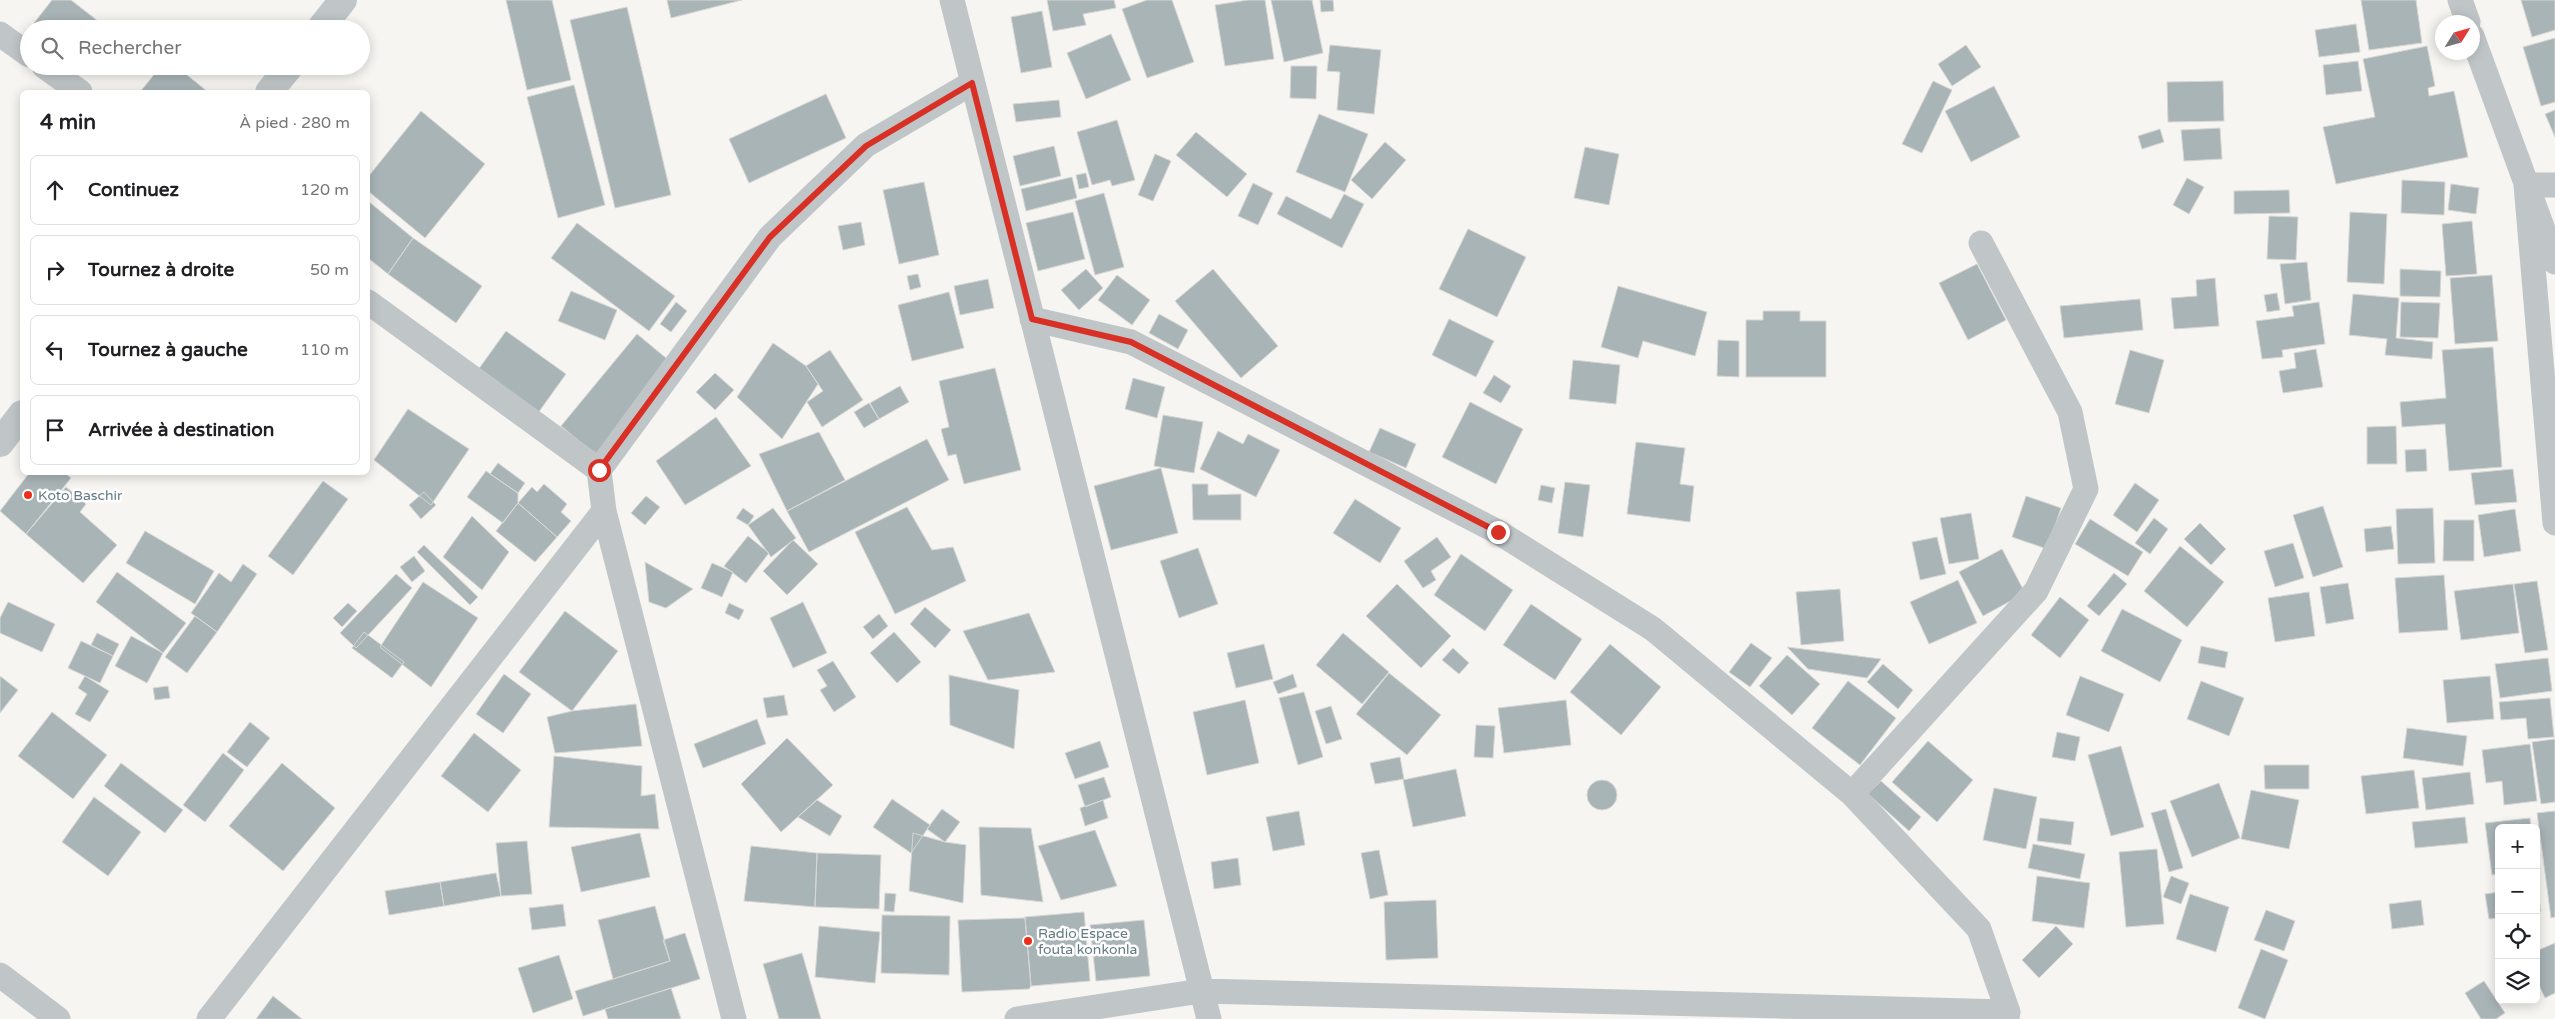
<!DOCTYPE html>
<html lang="fr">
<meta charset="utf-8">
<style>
body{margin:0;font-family:"Varela Round",sans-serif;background:#f6f6f6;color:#202124}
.controls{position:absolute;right:15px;bottom:15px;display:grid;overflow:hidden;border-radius:8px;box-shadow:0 2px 12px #0003}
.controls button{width:45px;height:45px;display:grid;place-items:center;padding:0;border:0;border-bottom:1px solid #e0e0e0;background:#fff;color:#202124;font:25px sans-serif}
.compass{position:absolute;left:2435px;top:15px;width:45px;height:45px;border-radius:50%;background:#fff;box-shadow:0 2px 12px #0003;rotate:53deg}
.stop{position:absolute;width:15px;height:15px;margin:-11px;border:4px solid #d93025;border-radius:50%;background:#fff}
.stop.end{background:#d93025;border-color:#fff;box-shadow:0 1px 5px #0008}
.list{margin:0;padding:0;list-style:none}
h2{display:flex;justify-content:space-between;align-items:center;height:65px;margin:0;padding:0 20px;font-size:21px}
h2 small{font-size:16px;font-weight:400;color:#757577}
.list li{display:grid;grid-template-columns:32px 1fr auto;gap:15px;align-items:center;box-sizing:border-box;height:70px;margin:0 10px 10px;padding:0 10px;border:1px solid #e0e0e0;border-radius:8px}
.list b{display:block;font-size:19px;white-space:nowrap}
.list em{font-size:16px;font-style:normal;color:#757577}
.icon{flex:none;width:28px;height:28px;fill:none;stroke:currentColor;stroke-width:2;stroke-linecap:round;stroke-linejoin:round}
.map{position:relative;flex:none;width:2555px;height:1019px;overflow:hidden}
.search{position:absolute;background:#fff;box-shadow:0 2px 12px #0003;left:20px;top:20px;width:350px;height:55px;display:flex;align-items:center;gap:12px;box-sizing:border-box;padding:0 18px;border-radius:28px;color:#757577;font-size:19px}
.panel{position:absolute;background:#fff;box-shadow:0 2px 12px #0003;left:20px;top:90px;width:350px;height:385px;border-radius:8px}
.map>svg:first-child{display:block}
.building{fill:#a9b4b7;stroke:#d7d7d4}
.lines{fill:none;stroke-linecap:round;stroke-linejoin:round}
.minor{stroke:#c0c6c8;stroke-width:25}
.tertiary{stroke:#c0c6c8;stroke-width:28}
.route{stroke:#d93025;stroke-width:6}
.poi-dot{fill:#ec2e1b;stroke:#fff;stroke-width:2}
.labels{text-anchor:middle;stroke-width:5;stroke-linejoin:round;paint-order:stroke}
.poi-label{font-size:14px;fill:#637a84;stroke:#fff;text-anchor:start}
</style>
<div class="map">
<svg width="2555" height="1019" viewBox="0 0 2555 1019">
<rect width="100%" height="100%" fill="#f6f5f2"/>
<path class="building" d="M52,0H71L103,25L100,29H42L34,23Z
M506,0H552L571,80L527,90Z
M667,0H742L671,18Z
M1047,0H1114L1116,8L1083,14L1086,25L1053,31Z
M1147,0H1172L1194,62L1147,78L1122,9Z
M1248,0H1265L1274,59L1225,66L1215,5Z
M1271,0H1312L1323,53L1284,62Z
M1320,0H1333L1334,11L1321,12Z
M2361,0H2416L2422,43L2369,50Z
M2521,0H2555V30L2532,37Z
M627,7L671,195L615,208L570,20Z
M1042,11L1052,67L1021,73L1011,17Z
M2356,24L2360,52L2319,57L2315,30Z
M1111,34L1131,80L1086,99L1067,53Z
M2555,38V102L2541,106L2523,47Z
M1330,45L1381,50L1374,114L1337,110L1340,72L1327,71Z
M1966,45L1981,67L1952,86L1938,64Z
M2427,46L2435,86L2428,88L2429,96L2454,91L2468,157L2336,184L2323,127L2375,117L2363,59Z
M2358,61L2362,91L2326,95L2323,65Z
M161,66H176L208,92H140Z
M1291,66H1317L1316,99L1290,98Z
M1933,81L1952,90L1922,153L1902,144Z
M2223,81L2224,121L2168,122L2167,82Z
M574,85L605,205L558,218L527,97Z
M1994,86L2020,137L1971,162L1945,111Z
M826,94L846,138L749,183L729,139Z
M1059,100L1061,117L1016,122L1013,104Z
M2555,110V137L2545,114Z
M421,111L485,164L425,238L368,191V177Z
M1319,114L1368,134L1345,192L1296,172Z
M1117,120L1135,180L1112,186L1110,180L1092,185L1077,132Z
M2220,128L2222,159L2184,161L2181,130Z
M2160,129L2164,142L2142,149L2138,136Z
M1196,132L1247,174L1227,197L1176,155Z
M1385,142L1406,160L1372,199L1351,180Z
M1054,146L1061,176L1020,186L1013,156Z
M1585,147L1619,154L1609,205L1574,198Z
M1155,154L1171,161L1153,201L1138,195Z
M1086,173L1089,187L1079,189L1076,175Z
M1072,177L1077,198L1026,211L1021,189Z
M2187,178L2204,187L2189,214L2173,205Z
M2402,180L2445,182L2444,215L2401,213Z
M924,182L939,255L899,264L883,190Z
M1253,183L1273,193L1258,225L1238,216Z
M2451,184L2479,188L2476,214L2448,210Z
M2289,190L2290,213L2234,214V191Z
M1104,193L1124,267L1095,275L1075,201Z
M1344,194L1364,204L1342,248L1277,214L1286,196L1331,219Z
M368,201L413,238L388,274L368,258Z
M1073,212L1085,259L1038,271L1026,223Z
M2350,212L2387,214L2384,284L2347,282Z
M2269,216L2298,217L2296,260L2267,259Z
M2472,221L2477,274L2446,276L2442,224Z
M861,222L865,245L843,250L838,226Z
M577,223L675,296L649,331L551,258Z
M1468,229L1526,257L1497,317L1439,289Z
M413,238L482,286L456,323L388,274Z
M2307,262L2311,300L2285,304L2280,264Z
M1977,264L2006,320L1968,340L1939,283Z
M1086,269L1103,288L1079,310L1061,290Z
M1213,269L1278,346L1241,378L1175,301Z
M2400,269L2441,271L2440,297L2400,296Z
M918,274L921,287L910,290L907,276Z
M1117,275L1150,300L1132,325L1098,300Z
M2492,275L2498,341L2455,344L2450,278Z
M2215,278L2219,326L2174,329L2171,298L2197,296L2196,280Z
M988,279L994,308L960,315L954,286Z
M1618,286L1707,312L1695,356L1643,341L1638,358L1601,347Z
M571,291L617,310L605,340L558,321Z
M949,292L964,348L912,361L898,305Z
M2277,293L2280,310L2267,312L2264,295Z
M2353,294L2399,298L2396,338L2433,342L2432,359L2385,355L2387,339L2349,335Z
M2140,299L2143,330L2064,338L2060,306Z
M676,302L687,311L671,332L660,324Z
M2319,302L2325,344L2282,350L2283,357L2262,359L2256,321L2294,316L2292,306Z
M2401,302L2440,303L2438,338L2400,337Z
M1763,311H1800V321H1826V377H1746V320H1763Z
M1159,314L1188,330L1178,349L1149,333Z
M1449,319L1494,341L1476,377L1432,355Z
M506,331L566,374L538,413L478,370Z
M637,334L672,363L596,455L561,426Z
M1718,340L1739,341V377L1717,376Z
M773,343L806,366L818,384L782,439L737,397Z
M2493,347L2502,467L2449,471L2445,424L2402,427L2400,402L2446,398L2442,350Z
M2316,349L2323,387L2283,393L2279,371L2296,368L2294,353Z
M830,350L863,400L822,427L807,402L823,391L806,366Z
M2130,350L2164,360L2149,413L2115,404Z
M1573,360L1620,365L1616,404L1569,399Z
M995,368L1021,470L964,484L956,454L948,456L941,429L949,427L939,381Z
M715,373L734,390L715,410L696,392Z
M1494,375L1511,386L1501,403L1483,393Z
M1133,378L1165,387L1157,418L1125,409Z
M900,386L909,402L879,419L870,403Z
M1470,402L1523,429L1496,484L1442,457Z
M869,403L879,419L864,428L854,412Z
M408,409L469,449L431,505L374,460Z
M1163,415L1203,422L1194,473L1154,466Z
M716,417L751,466L685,505L656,461Z
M2396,426L2397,464H2367V427Z
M1380,428L1416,444L1406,468L1369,452Z
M1218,431L1243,444L1248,434L1280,450L1256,497L1200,469Z
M819,432L845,480L787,511L759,454Z
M927,439L949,480L809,552L787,511Z
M1636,442L1685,448L1680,484L1694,486L1690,522L1627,514Z
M2426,449L2427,471L2406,472L2405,450Z
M498,463L525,483L518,493L490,474Z
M1161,468L1178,533L1111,550L1094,486Z
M2513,469L2517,502L2475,505L2471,473Z
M486,471L518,493V503L503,523L467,497Z
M30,472H64L71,478L26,534L0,511Z
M323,481L348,499L293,575L268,556Z
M1565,482L1590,485L1583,537L1558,533Z
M2135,483L2159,500L2137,532L2113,515Z
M544,484L567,504L561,512L571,521L557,537L518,503L532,487L537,492Z
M1192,484H1208V495L1241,494V520H1193Z
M1541,485L1555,488L1552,503L1538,500Z
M66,487L86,504L80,512L117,545L83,583L26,534Z
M424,492L436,505L421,519L409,505Z
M646,496L660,507L645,525L631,513Z
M2026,496L2061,508L2047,549L2012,537Z
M1355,499L1401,528L1380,563L1333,533Z
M518,503L557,537L535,562L496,531Z
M2323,506L2343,567L2313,577L2293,515Z
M907,507L932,550L953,547L966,581L895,614L855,532Z
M743,508L754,516L748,525L736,518Z
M773,508L796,538L771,557L748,525Z
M2433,508L2435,563L2398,564L2396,509Z
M2515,509L2521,551L2484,557L2478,515Z
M1971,513L1979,559L1949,564L1940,518Z
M472,516L509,552L482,590L443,557Z
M2154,518L2168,529L2150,554L2135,543Z
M2090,519L2143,552L2128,576L2075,544Z
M2444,520H2474V561H2443Z
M2200,523L2226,549L2211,565L2184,539Z
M2391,526L2394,549L2366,552L2364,529Z
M145,531L214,571L195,604L126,563Z
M748,536L769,553L746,583L724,566Z
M1437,537L1451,557L1431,571L1436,580L1423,588L1404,561Z
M1937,537L1946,574L1920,580L1912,542Z
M793,540L818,564L787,595L763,571Z
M2293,543L2304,578L2275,587L2264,551Z
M424,545L478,597L470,605L417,552Z
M2180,546L2224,582L2187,627L2144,591Z
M1198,548L1218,604L1179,618L1160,561Z
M2002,549L2025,593L1983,616L1959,572Z
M1461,554L1513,590L1485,631L1434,595Z
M414,556L425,571L412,582L400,567Z
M645,562L693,589L666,608L649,602Z
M712,563L733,572L722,597L701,588Z
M243,564L257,574L217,632L191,613L219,573L231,582Z
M117,572L186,623L163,653L96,602Z
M2114,573L2127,584L2099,616L2087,606Z
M396,574L412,588L356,648L340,633Z
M2444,575L2448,630L2399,633L2395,578Z
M1958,580L1977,623L1929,644L1910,602Z
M2537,581L2548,650L2525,653L2514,584Z
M423,582L478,618L431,687L380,647Z
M2348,583L2354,619L2326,624L2320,587Z
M1397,584L1451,636L1421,668L1366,616Z
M2513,584L2519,633L2461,640L2454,591Z
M1840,589L1844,641L1801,645L1796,592Z
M2309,592L2315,636L2275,642L2268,598Z
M2060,597L2089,620L2060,658L2031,635Z
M8,602L55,624L42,652L0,633V618Z
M803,602L827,653L793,668L770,618Z
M348,603L357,611L342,627L333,618Z
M729,603L744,610L739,620L725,613Z
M1531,604L1582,639L1555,680L1503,645Z
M925,607L951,630L935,648L910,624Z
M2122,609L2182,640L2160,682L2101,651Z
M565,611L618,651L572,711L519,672Z
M1029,613L1055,672L988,680L963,631Z
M879,614L888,626L873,639L863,627Z
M195,616L217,632L187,673L165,657Z
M364,632L404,662L392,678L352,648Z
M894,632L921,662L897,683L870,653Z
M97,633L119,644L113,656L91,645Z
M1343,633L1389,672L1362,704L1316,665Z
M131,636L163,653L147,683L115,666Z
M81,641L113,656L100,683L68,668Z
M1751,643L1772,658L1750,687L1729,672Z
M1264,644L1273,679L1236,688L1227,653Z
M1610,644L1661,687L1621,735L1570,692Z
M2201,646L2228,652L2225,668L2198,663Z
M1787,647L1881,659L1867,678L1808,669Z
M1453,648L1469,663L1459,674L1442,660Z
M1787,655L1820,684L1792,715L1759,686Z
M2548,658L2552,691L2500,698L2495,664Z
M833,661L856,697L834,712L820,690L827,686L817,670Z
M1883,664L1913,690L1898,709L1867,682Z
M1389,673L1441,715L1407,755L1356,714Z
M504,674L531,694L503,733L476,714Z
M1293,674L1297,687L1278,694L1273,682Z
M949,675L1019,690L1014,749L950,725Z
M0,676L18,690L0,713Z
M85,676L109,691L90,722L75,714L87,694L78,688Z
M2080,676L2124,694L2109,732L2066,715Z
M2490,676L2494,719L2447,723L2443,680Z
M1848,681L1896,718L1860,765L1812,728Z
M2201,681L2244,698L2229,736L2187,719Z
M168,686L170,698L155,700L153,688Z
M1304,692L1323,757L1298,765L1279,698Z
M784,695L788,715L767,718L763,698Z
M2550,698L2554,737L2528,739L2526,718L2501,720L2499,702Z
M1245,700L1259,763L1207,775L1193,712Z
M1566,700L1571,745L1504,753L1498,708Z
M636,704L642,746L555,753L547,717L572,711Z
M1331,706L1342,739L1326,744L1315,711Z
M52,712L107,755L73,799L18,756Z
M757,719L766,744L703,768L694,744Z
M250,722L270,738L247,767L227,752Z
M1476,725L1495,726L1493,758L1474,757Z
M2407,728L2467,736L2463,766L2403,758Z
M2057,732L2080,737L2075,761L2052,757Z
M474,733L521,770L488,812L441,776Z
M787,738L833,785L781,832L741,784Z
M2555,739V802L2541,804L2532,742Z
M1100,741L1109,767L1075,779L1065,753Z
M1928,741L1973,780L1937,822L1892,782Z
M2530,744L2537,801L2504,805L2502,781L2486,783L2482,750Z
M2121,746L2144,827L2111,836L2088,755Z
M223,753L244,770L205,822L183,805Z
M554,756L642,766L641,796L655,794L659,829L549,827Z
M1400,757L1404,779L1375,784L1370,763Z
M121,763L183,810L165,833L104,786Z
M282,763L335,808L283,871L229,826Z
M2264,765H2309V789H2265Z
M1456,769L1466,816L1413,827L1403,780Z
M2414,770L2419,808L2366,814L2361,776Z
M2470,772L2474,804L2426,810L2422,778Z
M1104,777L1111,797L1085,807L1078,785Z
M1587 795a15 15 0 1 1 30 0a15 15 0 1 1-30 0Z
M1881,781L1921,817L1909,831L1868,794Z
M2219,783L2240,838L2192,857L2170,801Z
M1994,788L2037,797L2026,849L1983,840Z
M2251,790L2299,800L2289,849L2241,839Z
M94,797L141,832L108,876L62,842Z
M892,799L930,825L911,853L873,827Z
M817,800L842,816L830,836L798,817Z
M1103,800L1108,818L1085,826L1080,808Z
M942,809L960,822L945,842L927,829Z
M2166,809L2183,868L2169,872L2151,813Z
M1299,811L1305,845L1273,851L1266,817Z
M2555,811V917L2551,918L2537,813Z
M2465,817L2468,843L2415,848L2412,822Z
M2040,818L2074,822L2071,845L2037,841Z
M2530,818L2531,828H2499V874L2492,875L2485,823Z
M979,827L1031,828L1043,902L981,895Z
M1095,830L1117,886L1061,900L1038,846Z
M640,833L650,877L581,892L571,847Z
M913,833L945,842L966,845L963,903L909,891Z
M527,841L532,894L501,896L496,843Z
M2033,844L2085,854L2080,879L2028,868Z
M751,846L817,853L815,907L744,901Z
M2157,849L2164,924L2126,927L2119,852Z
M1379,850L1388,895L1370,899L1361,853Z
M817,853L881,855L879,909L815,907Z
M1238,858L1241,885L1214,889L1211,862Z
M496,873L501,896L444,906L440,882Z
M2037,876L2090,883L2084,928L2032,921Z
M2171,876L2189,883L2181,904L2163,897Z
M440,882L444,906L389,915L385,891Z
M2536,887L2541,911L2536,912Z
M2499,892V918L2489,919L2485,894Z
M885,893L896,894L894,912L884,911Z
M2190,894L2229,907L2216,952L2176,939Z
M1436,900L1438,958L1386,960L1384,902Z
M2421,900L2424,925L2392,929L2389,904Z
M563,904L566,926L532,930L529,908Z
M655,906L670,961L613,979L598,920Z
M2266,910L2295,921L2284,951L2254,940Z
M1084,912L1090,981L1031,986L1025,917Z
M882,915L950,916L949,975L881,973Z
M1025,918L1031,986L1029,989L962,992L958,920Z
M1144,920L1150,976L1096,981L1090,925Z
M819,926L880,932L875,983L815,977Z
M2056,926L2073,944L2039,978L2022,960Z
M685,933L700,979L583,1016L575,991L670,961L663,940Z
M2555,943V993L2545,998L2536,979V951Z
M2261,949L2288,960L2265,1019L2238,1008Z
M802,953L821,1019H779L763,964Z
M559,955L573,999L533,1013L518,968Z
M2484,981L2505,1013L2496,1019H2481L2465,993Z
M671,988L681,1019H608L605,1009Z
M273,996L302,1019H256Z"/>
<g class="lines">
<path class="minor" d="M952,0L1209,1019
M2460,0L2468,22
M0,34L29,55
M2472,36L2555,262
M44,66L80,92
M2555,185H2526L2555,523
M368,302L599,470
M1032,319L1131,342L1498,532L1653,629L1852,794L1979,929L2008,1012L2007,1019
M1852,794L2036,591L2086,489L2070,412L1981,243
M0,975L58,1019
M209,1019L604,511
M734,1019L604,511L599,470L770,237L866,145L972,83
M1017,1019L1201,991L2008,1012"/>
<path class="tertiary" d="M320,29L343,0
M269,92L290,66
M0,443L22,414"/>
</g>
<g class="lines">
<path class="route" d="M599,470L770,237L866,146L972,83L1032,319L1131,342L1498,532"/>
</g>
<g class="poi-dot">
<circle cx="28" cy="495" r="5"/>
<circle cx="1028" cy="941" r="5"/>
</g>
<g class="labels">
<g class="poi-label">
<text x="38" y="500">Koto Baschir</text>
<text x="1038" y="938">Radio Espace<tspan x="1038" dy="16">fouta konkonla</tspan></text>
</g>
</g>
</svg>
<div class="controls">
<button>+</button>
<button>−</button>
<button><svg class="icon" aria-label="locate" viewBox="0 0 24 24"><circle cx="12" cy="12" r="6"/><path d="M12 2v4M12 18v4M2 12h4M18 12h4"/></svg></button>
<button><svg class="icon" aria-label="layers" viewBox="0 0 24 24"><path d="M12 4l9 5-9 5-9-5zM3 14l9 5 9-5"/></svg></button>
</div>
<svg class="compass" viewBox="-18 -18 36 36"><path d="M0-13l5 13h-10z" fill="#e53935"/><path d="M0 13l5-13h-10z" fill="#757577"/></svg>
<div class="stop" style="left:599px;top:470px"></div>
<div class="stop end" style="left:1498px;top:532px"></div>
<div class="search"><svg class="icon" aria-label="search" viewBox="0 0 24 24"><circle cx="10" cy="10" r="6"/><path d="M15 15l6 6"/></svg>Rechercher</div>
<section class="panel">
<h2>4 min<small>À pied · 280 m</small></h2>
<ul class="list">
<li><svg class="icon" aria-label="ahead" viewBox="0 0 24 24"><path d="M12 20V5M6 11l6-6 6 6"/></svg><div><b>Continuez</b></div><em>120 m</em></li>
<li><svg class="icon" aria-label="right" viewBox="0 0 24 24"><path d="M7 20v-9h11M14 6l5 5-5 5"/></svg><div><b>Tournez à droite</b></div><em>50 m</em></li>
<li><svg class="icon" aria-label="left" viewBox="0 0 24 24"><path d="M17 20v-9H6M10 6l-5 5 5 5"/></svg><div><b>Tournez à gauche</b></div><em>110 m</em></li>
<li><svg class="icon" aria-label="arrive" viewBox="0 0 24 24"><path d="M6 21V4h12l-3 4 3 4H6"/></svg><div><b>Arrivée à destination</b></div></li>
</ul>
</section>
</div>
